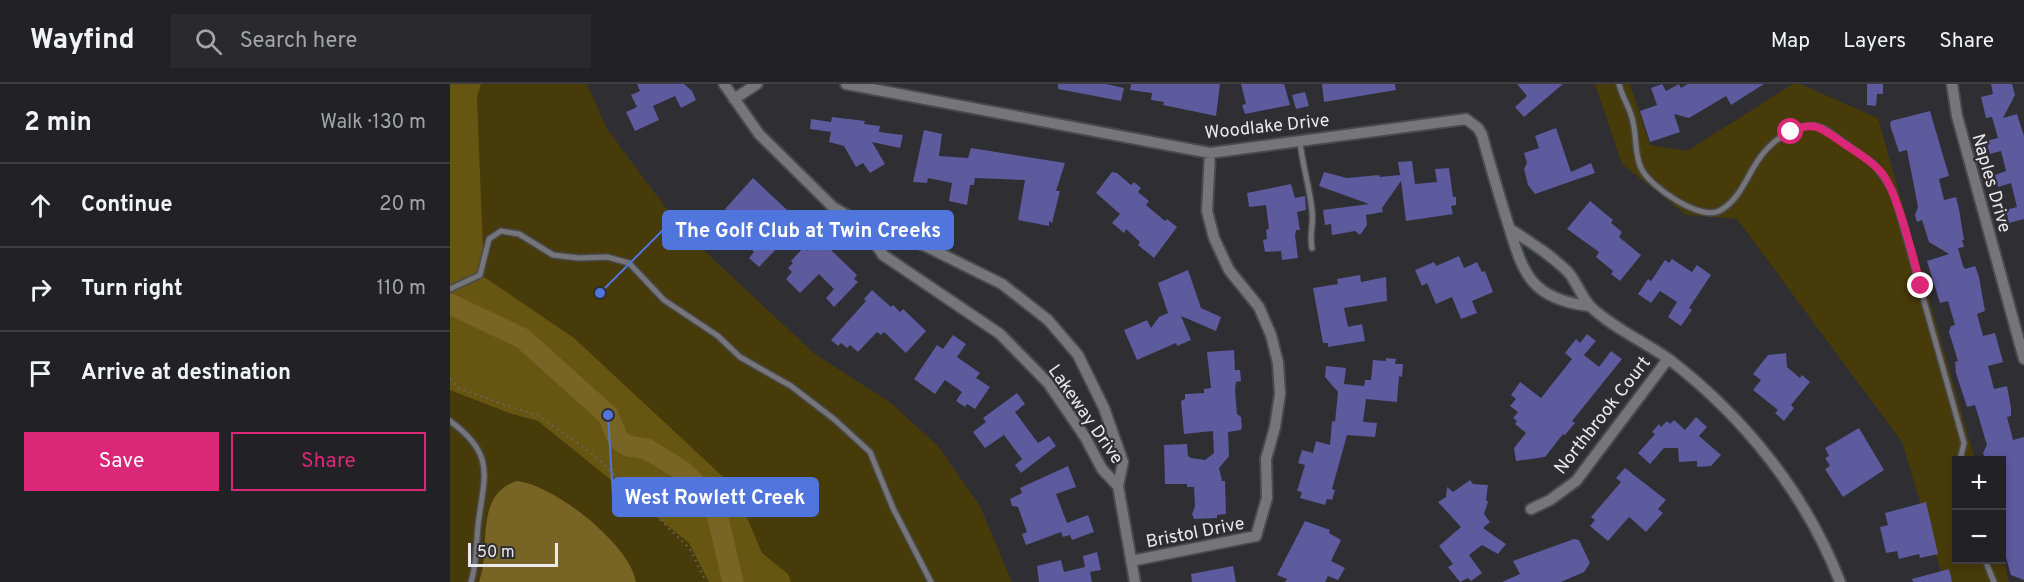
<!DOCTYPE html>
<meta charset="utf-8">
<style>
body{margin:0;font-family:Overpass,sans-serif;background:#2a2a2e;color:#f1f3f6}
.controls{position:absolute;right:18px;bottom:18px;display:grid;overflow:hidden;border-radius:0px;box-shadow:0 3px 9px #0003}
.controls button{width:54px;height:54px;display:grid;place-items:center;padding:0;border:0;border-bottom:2px solid #3f3f43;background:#222226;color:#f1f3f6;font:30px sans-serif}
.scale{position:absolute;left:18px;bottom:15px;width:90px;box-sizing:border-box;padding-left:6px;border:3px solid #eaeaed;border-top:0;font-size:16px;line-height:21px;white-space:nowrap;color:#eaeaed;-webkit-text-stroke:4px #2e2e33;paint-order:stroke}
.stop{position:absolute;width:18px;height:18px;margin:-14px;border:4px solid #db2777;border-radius:50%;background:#fff}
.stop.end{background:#db2777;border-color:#fff;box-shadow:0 2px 6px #0008}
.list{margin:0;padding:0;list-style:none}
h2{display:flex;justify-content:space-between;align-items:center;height:78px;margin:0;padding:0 24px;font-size:26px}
h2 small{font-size:20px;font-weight:400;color:#a2a4a7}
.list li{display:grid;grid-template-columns:39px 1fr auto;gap:18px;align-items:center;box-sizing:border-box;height:84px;padding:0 24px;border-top:2px solid #3f3f43}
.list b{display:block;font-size:22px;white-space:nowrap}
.list em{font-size:20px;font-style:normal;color:#a2a4a7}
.actions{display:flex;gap:12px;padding:18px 24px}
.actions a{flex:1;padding:14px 0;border:2px solid #db2777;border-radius:0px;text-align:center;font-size:21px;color:#db2777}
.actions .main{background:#db2777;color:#fff}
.icon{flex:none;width:33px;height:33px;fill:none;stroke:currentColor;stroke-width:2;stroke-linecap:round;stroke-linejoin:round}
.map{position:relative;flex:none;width:1574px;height:498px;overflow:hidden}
header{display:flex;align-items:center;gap:36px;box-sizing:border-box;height:84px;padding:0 30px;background:#222226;border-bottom:2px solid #3f3f43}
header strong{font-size:28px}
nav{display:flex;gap:33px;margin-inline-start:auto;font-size:21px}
.search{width:420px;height:54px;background:#2a2a2e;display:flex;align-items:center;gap:15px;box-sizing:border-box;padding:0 21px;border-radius:0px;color:#a2a4a7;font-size:22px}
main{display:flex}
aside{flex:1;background:#222226}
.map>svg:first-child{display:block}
.green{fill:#483b0a}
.forest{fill:#675512}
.water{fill:#786526}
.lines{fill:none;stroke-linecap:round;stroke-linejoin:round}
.river{stroke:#786526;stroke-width:21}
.building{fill:#5d5a9e}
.lane-casing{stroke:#494a4d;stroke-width:8}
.street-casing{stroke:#494a4d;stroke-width:14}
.path{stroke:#68686d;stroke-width:2;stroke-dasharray:1.5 4.5;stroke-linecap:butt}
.lane{stroke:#75757a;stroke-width:5}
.street{stroke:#75757a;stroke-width:10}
.route{stroke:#db2777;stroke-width:8}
.labels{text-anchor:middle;stroke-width:4.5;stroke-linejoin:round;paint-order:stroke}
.street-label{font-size:18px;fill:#eaeaed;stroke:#2e2e33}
.leader{fill:none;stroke:#5075dd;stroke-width:2}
.callout-dot{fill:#5075dd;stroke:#2e2e33;stroke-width:2}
.callout{fill:#5075dd;stroke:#5075dd;stroke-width:2}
.callout-label{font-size:20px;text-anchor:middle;font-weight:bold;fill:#fff}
</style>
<header>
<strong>Wayfind</strong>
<div class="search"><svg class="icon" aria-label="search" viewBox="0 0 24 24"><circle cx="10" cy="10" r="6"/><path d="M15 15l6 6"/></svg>Search here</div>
<nav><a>Map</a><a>Layers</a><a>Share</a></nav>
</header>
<main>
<aside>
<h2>2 min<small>Walk · 130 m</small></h2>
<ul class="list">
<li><svg class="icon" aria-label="ahead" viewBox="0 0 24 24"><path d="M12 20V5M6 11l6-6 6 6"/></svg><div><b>Continue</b></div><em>20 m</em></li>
<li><svg class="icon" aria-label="right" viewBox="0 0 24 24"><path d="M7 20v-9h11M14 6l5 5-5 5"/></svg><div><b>Turn right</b></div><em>110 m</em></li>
<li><svg class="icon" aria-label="arrive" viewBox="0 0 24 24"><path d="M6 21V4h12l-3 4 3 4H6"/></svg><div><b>Arrive at destination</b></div></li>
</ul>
<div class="actions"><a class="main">Save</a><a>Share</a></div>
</aside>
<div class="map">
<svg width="1574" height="498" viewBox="0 0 1574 498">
<rect width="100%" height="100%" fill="#2e2e33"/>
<path class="green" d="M0,0H137L157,45L234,148L365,270L441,319L488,362L530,422L562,498H0Z
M1145,0H1180L1200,61L1237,67L1343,0H1350L1428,34L1525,376H1506V476H1552V471L1559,498H1494L1452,358L1287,135L1236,131L1172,80Z"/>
<path class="forest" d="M0,0H31L27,13L34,193L124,254L284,403L312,469L338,490L341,498H259L239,459L88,337L59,329L0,306Z"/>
<path class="water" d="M67,397C104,401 180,460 186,498H29C42,464 23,411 67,397Z"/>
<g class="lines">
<path class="river" d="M0,220L72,254L158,331L168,355L178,362L197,365L231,386L264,417L283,498"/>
</g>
<path class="building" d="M187,0H234L242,7L246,16L231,24L225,12L203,22L209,36L185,47L176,28L187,23L181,11L190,7Z
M608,0H656L674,4L671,17L608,5Z
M681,0H770L766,32L713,21L714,18L701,16L702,9L680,6Z
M791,0H834L840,21L795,30L792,21L796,20Z
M872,0H945L946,6L874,18Z
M1067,0H1113L1074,33L1065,23L1077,12Z
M1212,0L1216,7L1229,0L1231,4L1238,0H1314L1281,21L1276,12L1239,34L1224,30L1230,48L1200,58L1190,27L1207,21L1201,4Z
M1417,0H1433V10H1427L1426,22L1417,21Z
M1541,0H1562L1565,11L1553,34L1567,30L1574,52V135L1559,139L1556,126L1567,123L1561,99L1548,103L1545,91L1556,87L1551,67L1540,70L1536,57L1548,54L1542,33L1536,34L1531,13L1543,10Z
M855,8L859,22L846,25L842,11Z
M1480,27L1499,92L1489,95L1494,116L1506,113L1509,125L1514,156H1512L1514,163L1508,164L1513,182L1515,185L1525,182L1529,193L1535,227L1527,230L1533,252L1545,249L1553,278L1538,282L1544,305L1557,302L1561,324V332L1557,333L1563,356L1574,353V496L1561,491L1553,463L1556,462L1551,445V372L1535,376L1533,369L1537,361L1525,321L1517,323L1506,289L1505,278L1508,277L1499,248L1501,242L1505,241L1498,217L1490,219L1477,177L1499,170L1479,158L1472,136L1467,138L1465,131L1468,123L1457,66L1449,68L1440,41L1441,37Z
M382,33L415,37L414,40L430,42L429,48L453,51L450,64L422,58L435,80L420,89L413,79L406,83L394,62L379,58L381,48L360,45L361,35L381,38Z
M1106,44L1121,88L1141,79L1145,89L1085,110L1078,101L1074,85L1077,79L1074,69L1089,64L1085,52Z
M474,46L492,50L489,72L518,74L521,64L615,79L606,107H610L602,139L599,137V142L568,136L575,96L525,94L524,101H520L517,121L499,117L502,99L478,94L477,99L463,98Z
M962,77L965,100L987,98L985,85L999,84L1003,113H1006V121L1001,122L1003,130L956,137L951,97L932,124L933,128L916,131L917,141L910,151L905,147L882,151L881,140L875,141L873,126L919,120L869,102L874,88L897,94L929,91L930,93L950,91L948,78Z
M662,88L667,89L681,101L684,98L691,104L688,108L699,117L696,121L715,137L717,135L727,143L704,174L688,161L690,158L676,145L674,149L662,139L670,130L646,109Z
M303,94L351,139L343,148L330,135L315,151L328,163L309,183L299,174L304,168L286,151L293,143L275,125Z
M841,100L845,114L855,112L856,126L847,128L850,146H846L845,151L848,174L832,176L831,167L815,168L813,156L817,155L816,146L819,145L816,121L799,123L797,109Z
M1140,117L1163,136L1161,139L1172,148L1169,153L1191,171L1170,197L1161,190L1163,187L1146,173L1149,168L1117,145Z
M371,152L382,163L380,165L407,191L404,195L408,198L384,223L376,214L384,205L369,190L350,209L336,195L342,188L338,184L343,179L341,177L354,163L357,167Z
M1009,172L1014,184L1027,178L1032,188L1035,187L1043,208L1022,217L1027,229L1011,235L1002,213L986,220L977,199L972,202L965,186L984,178L986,182Z
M1222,175L1242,188L1247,181L1261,191L1239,224L1242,226L1231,242L1218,233L1227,218L1210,207L1201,219L1188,210L1198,195L1201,197L1215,176L1219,179Z
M738,186L751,224L771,233L766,247L731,232L741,256L727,262L726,259L719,262L687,276L674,246L697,236L701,244L709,233L718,229L708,199Z
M910,191L911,198L936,193L937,217L894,224L898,243L912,240L915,257L878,263V259H873L863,204L888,200L887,195Z
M422,206L441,223L443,221L450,228L453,225L476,247L456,269L434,248L431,251L427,248L408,268L400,261L397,264L391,259L388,262L381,256L416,217L414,215Z
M1137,250L1146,257L1134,271L1149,283L1161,267L1172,275L1122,337L1125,339L1115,351L1113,350L1095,373L1066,377L1064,364L1076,349L1065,340L1067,337L1063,334L1068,328L1060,322L1066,315L1061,311L1070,298L1091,314L1122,275L1115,269L1126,255L1130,259Z
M503,251L516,260L507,273L530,289L526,294L540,303L525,325L517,320L515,323L506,317L512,308L495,296L485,310L464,295L487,261L493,265Z
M784,266L785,286H790L791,297L786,298L785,306L787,330L791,333L792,343L791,346L778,348L779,372L769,384L772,397H775L776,430L767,431V434L744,435L742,430L745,422L744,403H737V400H715L714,361L737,360L738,372L741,374L755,376L764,369L763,347L734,350L731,317L735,315V310L754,309V305L761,304L757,268Z
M1336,269L1337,283L1350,294L1352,291L1360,298L1341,321L1344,324L1334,337L1325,329L1328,326L1303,306L1311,296L1303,290L1318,271Z
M936,274L946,275L945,280H953L952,293L949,292L947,318L916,315L913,338L927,339L925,353L897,351L882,405L885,406L882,416L877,415L875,421L850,414L852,408L847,407L855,381L848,379L852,366L863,369L866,357L880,361L882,337L885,338L888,308L875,293L876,282L896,284L894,300L914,302L915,296H921L923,276L936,277Z
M567,309L575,320L565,328L588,359L599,352L606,362L571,389L565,381L572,375L554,351L535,364L523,348L536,338L533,334Z
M1246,333L1257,343L1249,352L1271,371L1261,382L1247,383V377L1229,378L1228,364H1214L1200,380L1188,369L1205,350L1202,348L1209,340L1211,343L1217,337L1220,340L1224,336L1235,346Z
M1409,344L1434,386L1393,413L1375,385L1380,382L1375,374L1379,372L1375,364Z
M618,382L626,403L606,410L617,439L638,431L644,448L622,456L620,451L613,453L611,448L576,461L572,450L577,448L568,423L562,422L560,415L572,409L570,404Z
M1175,384L1216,416L1208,425L1213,429L1196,448L1179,433L1158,457L1140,442L1145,436L1141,433L1171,398L1166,394Z
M1020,396L1023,400L1038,401L1036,416L1038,418L1034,430L1040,438L1033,444L1056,460L1048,470L1032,461L1019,471L1032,489L1021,497L1018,494L1010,498L998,483L1003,480L989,462L1011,443L988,418L996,413L997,403L1003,408Z
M1476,418L1488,470L1470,474L1469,470L1449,475L1447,467L1436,469L1430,443L1438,441L1435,429Z
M855,437L880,446L879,449L891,456L881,477L895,484L888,496L878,492L875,498H835L837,495L827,491Z
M1124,455L1129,456L1140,479L1134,488L1111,498H1052L1070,490L1063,477Z
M647,468L651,486L640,488L642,498H589L587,482L611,476L614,488L635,483L633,472Z
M783,482L786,498H742L741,490Z
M1499,485L1502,498H1463L1462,495Z"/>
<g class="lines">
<g class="lane-casing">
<path id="lane" d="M1169,0C1172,13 1179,22 1182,34C1187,50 1184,69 1191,84C1199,102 1252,139 1271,126C1291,114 1296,93 1309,75C1321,57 1352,33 1375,45L1424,80L1443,107L1514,359L1510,376
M850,57C852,81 860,103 862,127C864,140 859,151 862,164
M0,205L30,191L39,155L51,147L69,150L103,171L129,174L157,173L179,179L214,216L268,252L290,273L341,302L384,335L420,368L443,424L481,498
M0,337C48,372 33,394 28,442C26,461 27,479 21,498
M1506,387V403
M1535,476L1544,498"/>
</g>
<g class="street-casing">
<path id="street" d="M274,0L309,50L383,123L413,141L433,171L550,250L598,299L635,353L652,385L668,402
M396,0L760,69L1016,35L1028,44L1032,51C1039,77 1047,104 1055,130C1072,183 1075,215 1140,222
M1502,0L1507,32L1574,275
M284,15L307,0
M413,141L439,144L552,200L598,236L628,271L654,324L673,378L668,402L685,498
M1060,145C1080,158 1101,171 1118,188C1127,198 1131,213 1141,223C1163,244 1195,258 1220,276C1294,333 1356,410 1390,498
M1081,425L1100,416L1126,397L1218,275
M681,477L806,452L817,414L816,375L825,343L830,310L828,279L821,251L809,223L779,186L764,154L757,127L760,69"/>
</g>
<path class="path" d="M0,295L9,305L89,332L143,370L240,465L256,498"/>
<use href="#lane" class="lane"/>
<use href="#street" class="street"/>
</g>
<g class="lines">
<path class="route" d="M1341,48C1363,36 1372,44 1390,57C1404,67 1420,75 1431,88C1448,108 1463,175 1471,202"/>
</g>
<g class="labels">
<g class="street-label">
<text transform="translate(817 42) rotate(-6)" y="6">Woodlake Drive</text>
<text transform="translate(1542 99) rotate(74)" y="6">Naples Drive</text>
<text transform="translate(636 330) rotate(55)" y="6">Lakeway Drive</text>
<text transform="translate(1152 331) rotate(-52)" y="6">Northbrook Court</text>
<text transform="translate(745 448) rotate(-11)" y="6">Bristol Drive</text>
</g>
</g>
<path class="leader" d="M150 209L213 146M158 331L163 413"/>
<g class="callout-dot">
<circle cx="150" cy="209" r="6"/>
<circle cx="158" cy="331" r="6"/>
</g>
<g class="callout">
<rect x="213" y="127" width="290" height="38" rx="6"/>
<rect x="163" y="394" width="205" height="38" rx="6"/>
</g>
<g class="callout-label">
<text x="358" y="153">The Golf Club at Twin Creeks</text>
<text x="265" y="420">West Rowlett Creek</text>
</g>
</svg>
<div class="controls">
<button>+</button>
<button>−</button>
</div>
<div class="scale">50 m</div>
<div class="stop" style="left:1341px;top:48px"></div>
<div class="stop end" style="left:1471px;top:202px"></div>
</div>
</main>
